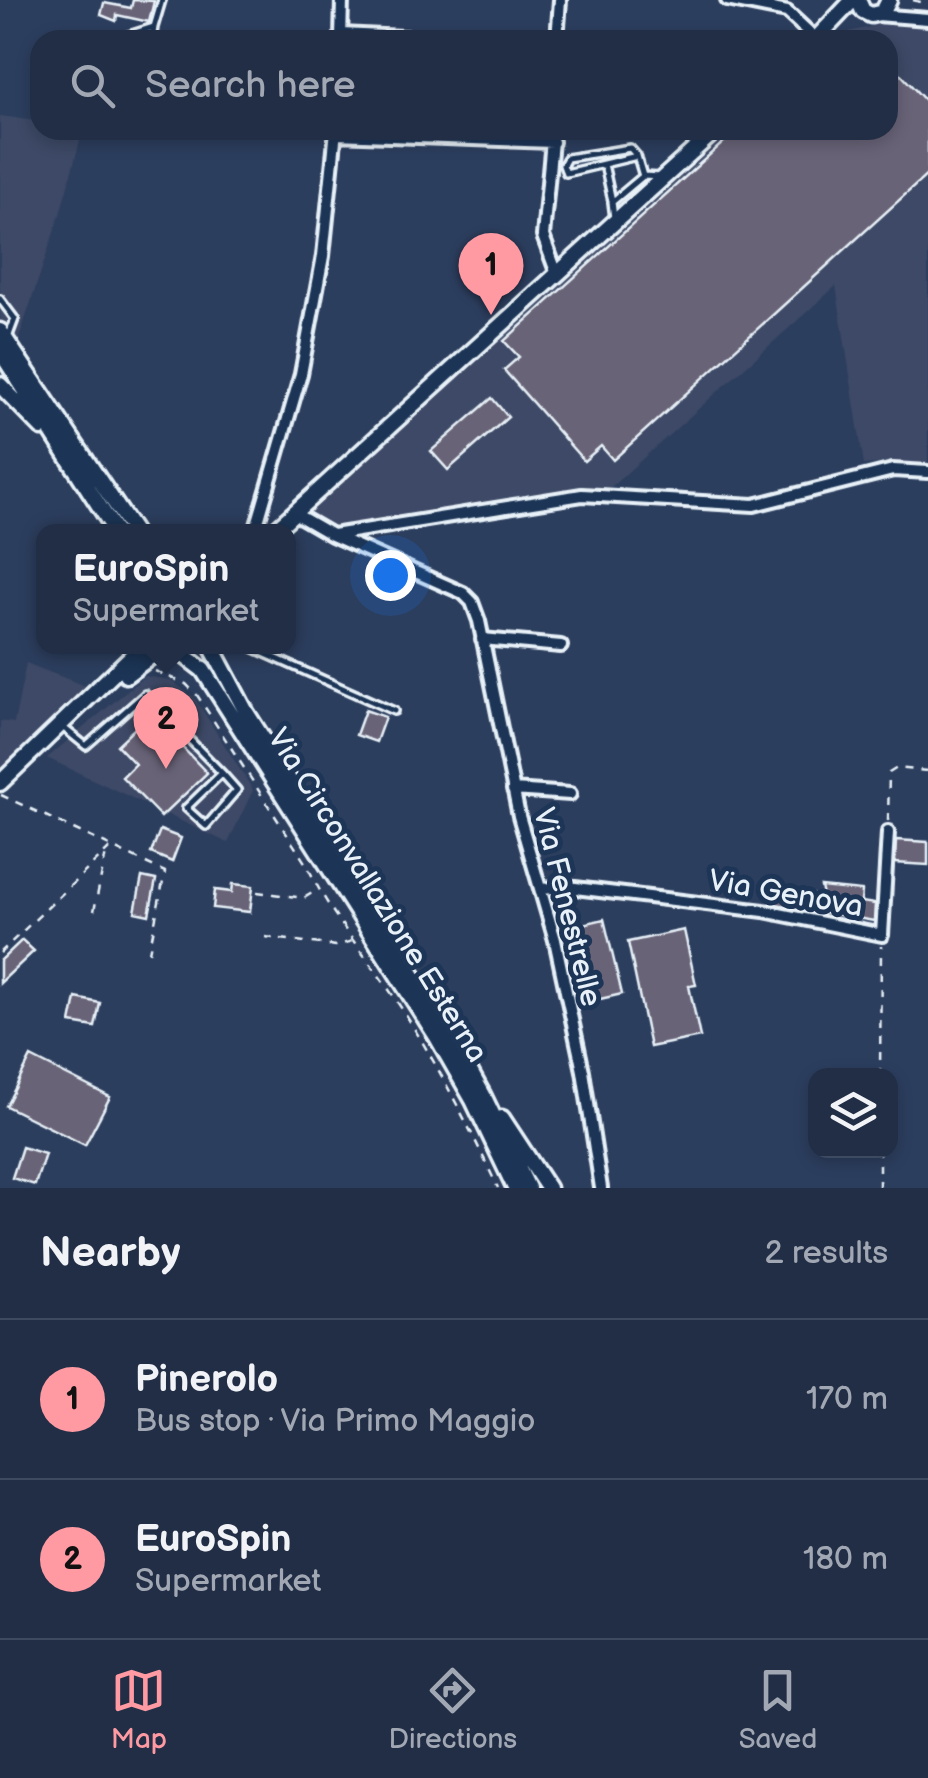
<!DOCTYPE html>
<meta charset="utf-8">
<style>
body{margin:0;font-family:"Balsamiq Sans",sans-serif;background:#29364d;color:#f1f3f6}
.controls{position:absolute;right:30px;bottom:30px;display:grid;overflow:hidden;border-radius:20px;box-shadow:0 5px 15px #0003}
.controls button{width:90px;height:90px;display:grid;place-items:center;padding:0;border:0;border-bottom:2px solid #3e4a5f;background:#212e46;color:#f1f3f6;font:50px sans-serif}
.you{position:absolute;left:390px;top:575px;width:35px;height:35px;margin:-25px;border:8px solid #fff;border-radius:50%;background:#1a73e8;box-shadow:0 0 0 15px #1a73e833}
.badge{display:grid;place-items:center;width:65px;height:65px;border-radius:50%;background:#ff9aa2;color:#111;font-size:32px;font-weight:700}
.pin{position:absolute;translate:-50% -82px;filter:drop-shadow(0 2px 5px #0008)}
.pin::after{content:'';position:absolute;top:52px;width:35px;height:30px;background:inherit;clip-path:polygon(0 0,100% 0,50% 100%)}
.popup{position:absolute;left:36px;top:524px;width:260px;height:130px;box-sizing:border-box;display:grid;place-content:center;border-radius:20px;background:#212e46;filter:drop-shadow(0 2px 8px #0005);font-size:32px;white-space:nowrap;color:#a2a8b3}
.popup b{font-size:38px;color:#f1f3f6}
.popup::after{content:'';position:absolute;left:50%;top:100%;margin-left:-20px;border:20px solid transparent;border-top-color:#212e46}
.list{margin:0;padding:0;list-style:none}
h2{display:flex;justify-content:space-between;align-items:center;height:130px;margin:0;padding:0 40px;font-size:42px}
h2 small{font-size:32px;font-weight:400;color:#a2a8b3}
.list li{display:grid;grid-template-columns:65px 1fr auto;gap:30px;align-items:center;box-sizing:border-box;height:160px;padding:0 40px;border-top:2px solid #3e4a5f}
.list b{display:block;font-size:38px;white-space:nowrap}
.list p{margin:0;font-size:32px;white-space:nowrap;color:#a2a8b3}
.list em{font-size:32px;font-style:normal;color:#a2a8b3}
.icon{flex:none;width:55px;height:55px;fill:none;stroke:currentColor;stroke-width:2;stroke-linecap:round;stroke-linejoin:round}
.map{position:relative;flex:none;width:928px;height:1188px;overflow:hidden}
.search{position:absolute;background:#212e46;box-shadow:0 5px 15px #0003;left:30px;right:30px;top:30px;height:110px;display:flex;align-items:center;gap:25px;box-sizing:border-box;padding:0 35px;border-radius:30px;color:#a2a8b3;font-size:38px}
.sheet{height:450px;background:#212e46}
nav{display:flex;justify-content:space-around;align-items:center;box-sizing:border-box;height:140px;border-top:2px solid #3e4a5f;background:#212e46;font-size:28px;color:#a2a8b3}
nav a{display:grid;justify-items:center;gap:5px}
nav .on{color:#ff9aa2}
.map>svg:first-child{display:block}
.built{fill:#3e4966}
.building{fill:#696478;stroke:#e8f1f8;stroke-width:2.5}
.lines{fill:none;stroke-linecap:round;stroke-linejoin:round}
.lane-casing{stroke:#e8f1f8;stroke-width:12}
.street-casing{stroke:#e8f1f8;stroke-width:18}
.secondary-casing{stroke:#e8f1f8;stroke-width:21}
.path{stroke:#e8f1f8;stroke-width:2.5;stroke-dasharray:8 8;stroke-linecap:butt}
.lane{stroke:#1d3557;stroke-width:5}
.street{stroke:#1d3557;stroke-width:10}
.secondary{stroke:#1d3557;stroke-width:14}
.labels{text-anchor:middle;stroke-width:10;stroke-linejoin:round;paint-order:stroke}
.street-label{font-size:30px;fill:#e8f1f8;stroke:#1d3557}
</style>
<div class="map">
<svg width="928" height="1188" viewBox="0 0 928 1188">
<rect width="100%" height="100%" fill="#2c3e5e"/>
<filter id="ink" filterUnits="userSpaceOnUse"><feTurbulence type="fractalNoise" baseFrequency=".01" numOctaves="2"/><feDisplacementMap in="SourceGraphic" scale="20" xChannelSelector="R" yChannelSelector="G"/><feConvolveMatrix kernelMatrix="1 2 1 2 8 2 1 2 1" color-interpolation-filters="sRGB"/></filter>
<g filter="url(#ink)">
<path class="built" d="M911,17L928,19V467L886,463L864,465L836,286L611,487L332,535L294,513L716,130H888V40H815Z
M0,116L40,121V130H83L60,214L17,344L0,320Z
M26,663L85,686L0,769V721L14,723Z
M145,676L170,680L194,697L253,790L228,843L47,758Z"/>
<path class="building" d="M133,0L154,1L149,22L117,15L116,21L101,15L104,3L131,8Z
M888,60L928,104V174L613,460L601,446L584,461L504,370L519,357L504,341L737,130H888Z
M492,398L508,417L448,470L431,451Z
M365,710L385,717L376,742L356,735Z
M150,714L207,773L161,817L122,777L135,764L117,745Z
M160,830L181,838L172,862L151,853Z
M896,840L928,842V865L895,863Z
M142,877L156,880L149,915L135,912Z
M233,884L253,886L250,912L213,908L215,890L232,892Z
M821,887L862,891L861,902L875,904L874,921L770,903L771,890L823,896Z
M604,919L622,994L587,1002L570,927Z
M684,930L696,985L689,986L700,1037L650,1047L628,942Z
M22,940L34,951L0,983V961Z
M76,998L100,1003L95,1027L71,1023Z
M31,1057L110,1097L85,1145L6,1106Z
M22,1147L45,1154L35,1185L12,1178Z"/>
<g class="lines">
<g class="lane-casing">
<path id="lane" d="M123,37L154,27L162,0
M152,40L154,27
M637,156L630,148L567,158L563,165L566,173L637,156L643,176
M604,164L612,201
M614,218L612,202L643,176L660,177
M0,299L15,319L8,338
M248,646L394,711
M65,729L86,746L145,694L222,773L186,808L206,826L237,790L222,773"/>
</g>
<g class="street-casing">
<path id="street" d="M727,0L787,12L816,39
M877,15L928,19
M341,34L466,40
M341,39L342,0
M557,40L560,0
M553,130L543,236L557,274
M336,134L553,142
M294,513L332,535L463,593L472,602L479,621L519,816L555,940L583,1071L601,1188
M255,532L301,374L323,256L336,130
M333,535L582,495L754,505L893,470L928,472
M482,639L561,646
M513,790L570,794
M541,889L567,887L764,911L882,935L888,832"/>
</g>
<g class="secondary-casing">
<path id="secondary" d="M858,0L863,11L871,15L883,12L889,0
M815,40L853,0
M0,331L134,532
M0,351L116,532
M0,385L42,428
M273,532L716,130
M211,646L246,712L448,1031L483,1095L528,1188
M173,647L203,670L437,1037L473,1100L515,1188
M126,675L165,646
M0,783L142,646
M502,1118L548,1188"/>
</g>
<path class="path" d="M913,0L928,4
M155,671L186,684L197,695L308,867C329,914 365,954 394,997C434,1057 467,1122 498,1188
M1,795L165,872L149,952
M888,821L889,773L897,768L928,771
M257,892L304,898L317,890
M94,911L106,853
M265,937L336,946L352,941
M0,953L111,847
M880,1076L881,946
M879,1188V1150"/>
<use href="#lane" class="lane"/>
<use href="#street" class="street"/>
<use href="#secondary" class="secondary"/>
</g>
</g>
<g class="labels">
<g class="street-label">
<text transform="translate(786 893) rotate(10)" y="10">Via Genova</text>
<text transform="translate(378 895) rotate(58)" y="10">Via Circonvallazione Esterna</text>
<text transform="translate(568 907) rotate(76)" y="10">Via Fenestrelle</text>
</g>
</g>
</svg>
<div class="controls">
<button><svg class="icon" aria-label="layers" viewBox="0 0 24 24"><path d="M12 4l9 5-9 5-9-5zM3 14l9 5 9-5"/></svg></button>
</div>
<div class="you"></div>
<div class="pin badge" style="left:491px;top:315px">1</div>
<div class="pin badge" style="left:166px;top:769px">2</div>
<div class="popup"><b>EuroSpin</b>Supermarket</div>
<div class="search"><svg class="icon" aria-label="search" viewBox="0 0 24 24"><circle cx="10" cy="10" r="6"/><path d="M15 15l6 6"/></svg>Search here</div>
</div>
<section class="sheet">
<h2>Nearby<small>2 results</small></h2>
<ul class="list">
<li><span class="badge">1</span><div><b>Pinerolo</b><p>Bus stop · Via Primo Maggio</p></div><em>170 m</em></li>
<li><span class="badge">2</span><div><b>EuroSpin</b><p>Supermarket</p></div><em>180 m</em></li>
</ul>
</section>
<nav>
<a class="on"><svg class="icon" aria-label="map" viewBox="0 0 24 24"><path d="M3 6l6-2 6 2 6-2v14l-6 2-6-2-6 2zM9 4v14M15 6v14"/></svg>Map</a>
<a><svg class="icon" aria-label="directions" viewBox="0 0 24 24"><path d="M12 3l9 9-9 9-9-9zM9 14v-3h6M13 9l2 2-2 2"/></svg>Directions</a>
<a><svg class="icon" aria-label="saved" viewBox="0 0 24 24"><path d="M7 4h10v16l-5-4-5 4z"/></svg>Saved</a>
</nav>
